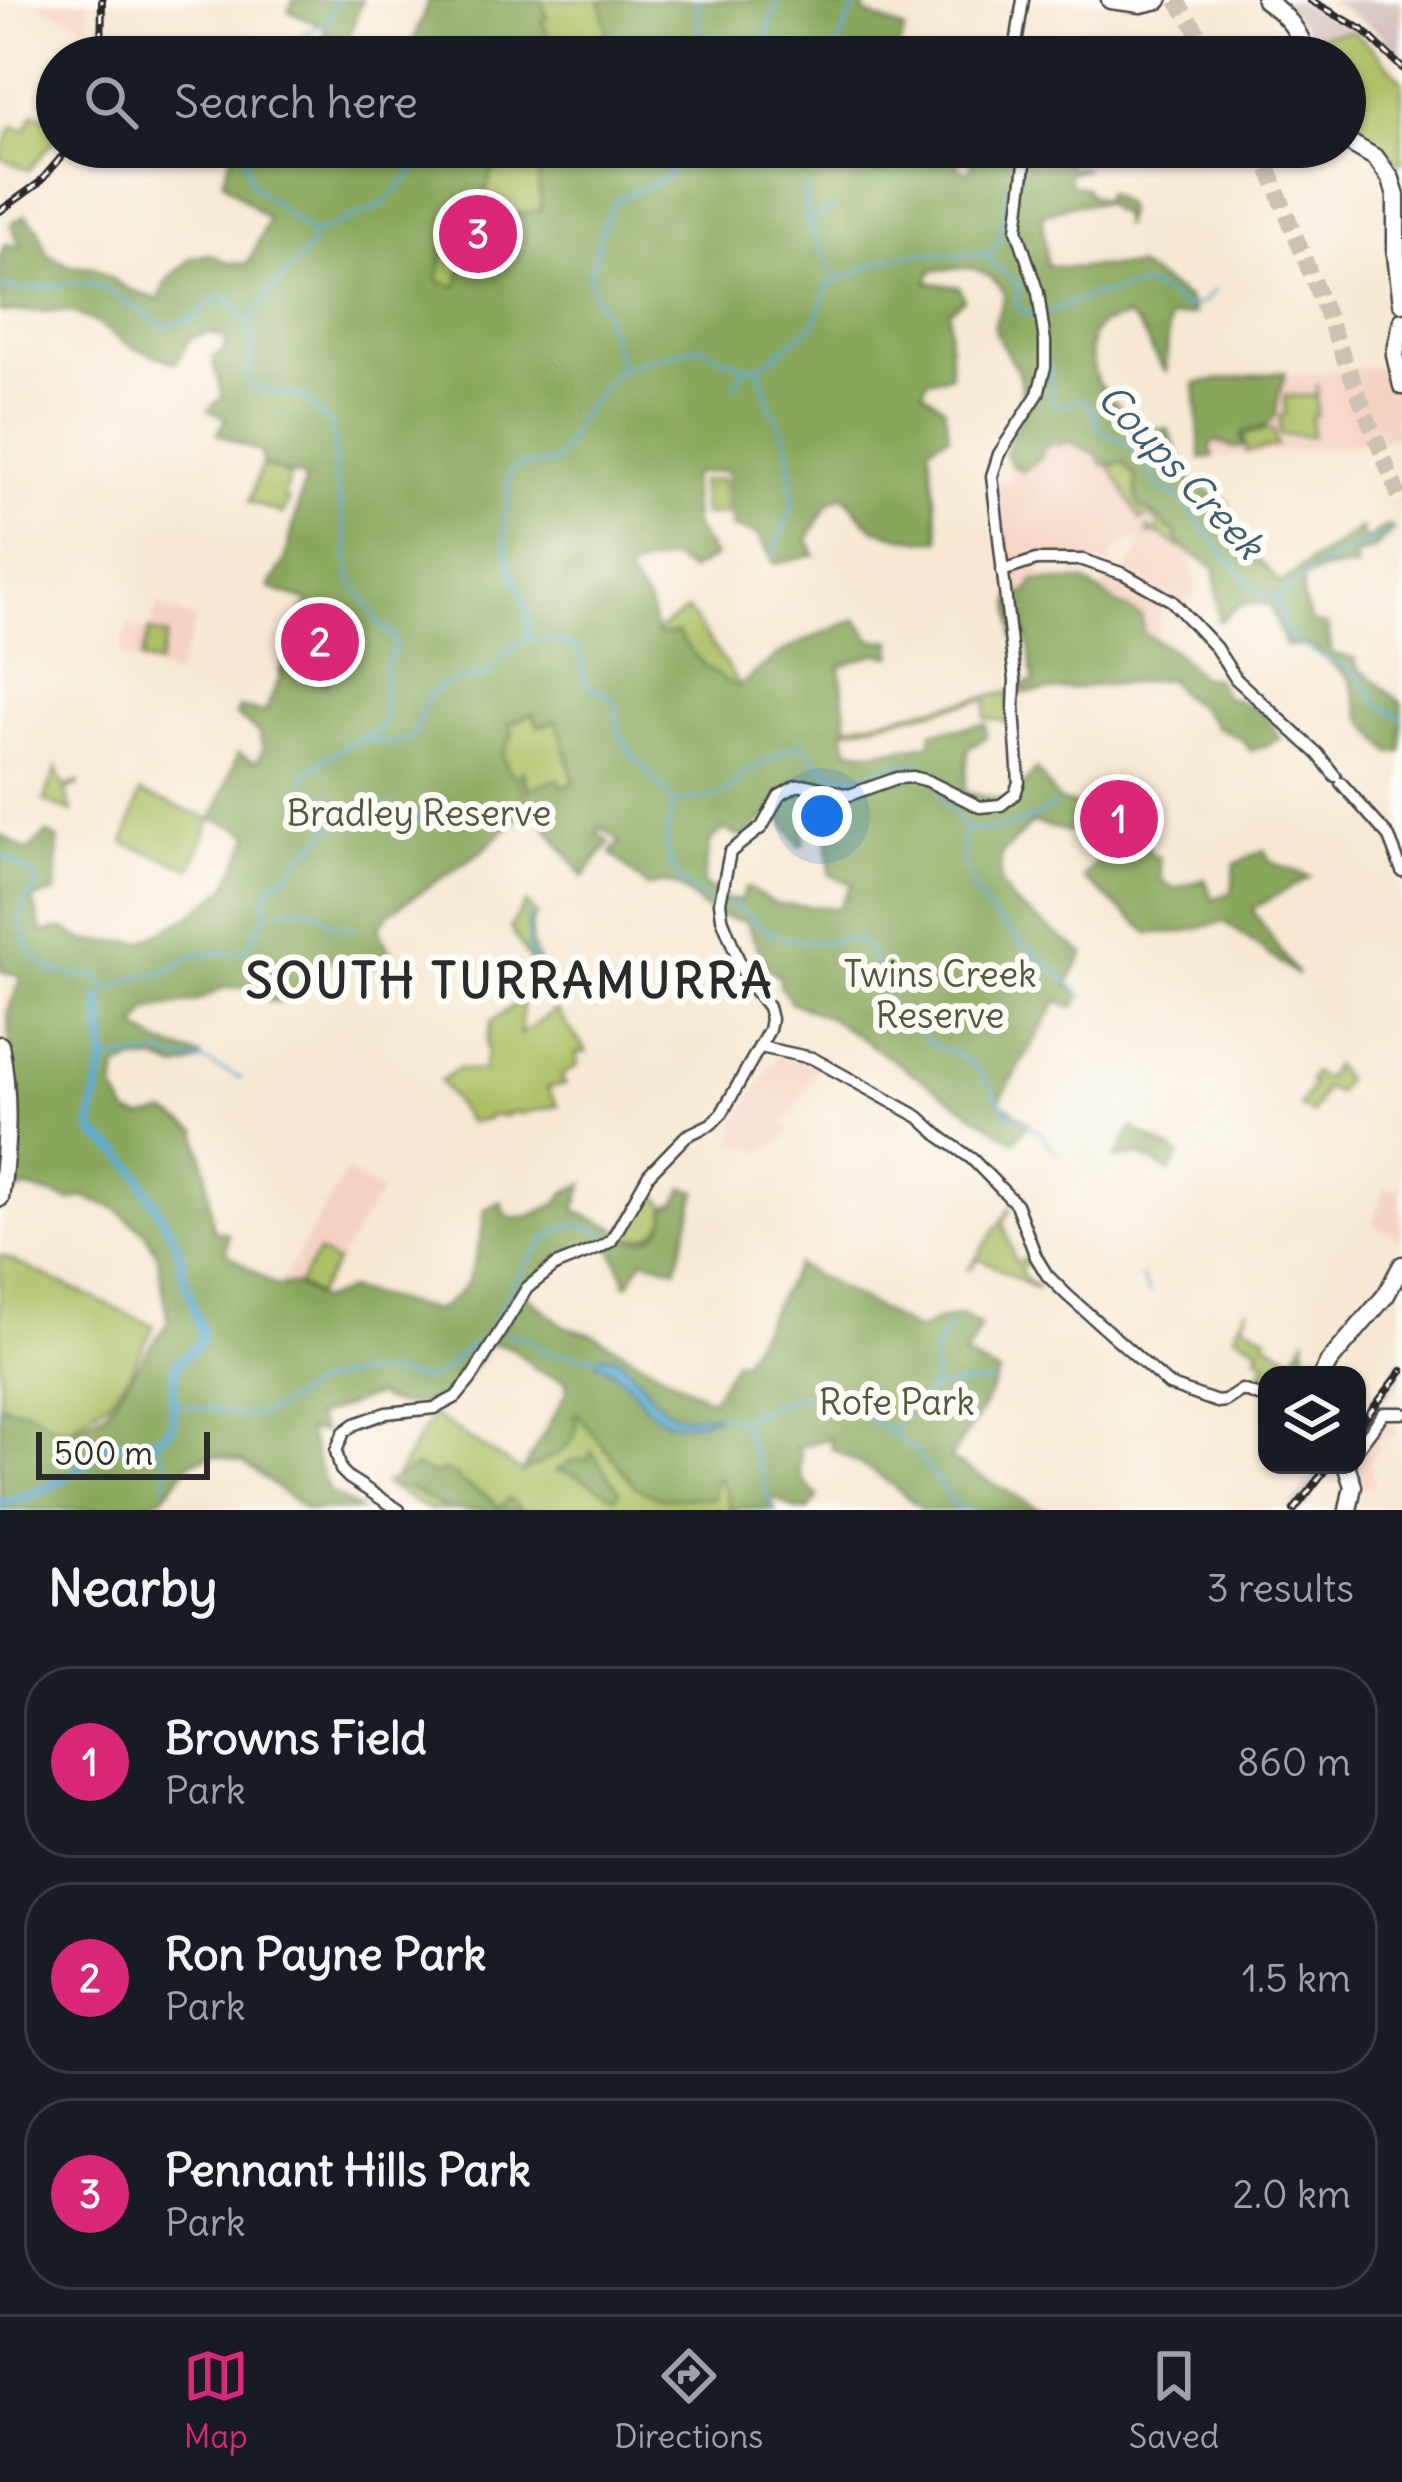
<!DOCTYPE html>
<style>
body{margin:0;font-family:Delius,sans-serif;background:#20242c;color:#f1f3f6}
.controls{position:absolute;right:36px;bottom:36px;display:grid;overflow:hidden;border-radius:24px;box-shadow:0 3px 9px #0004}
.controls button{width:108px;height:108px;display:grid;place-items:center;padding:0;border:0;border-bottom:3px solid #363941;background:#171b24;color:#f1f3f6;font:60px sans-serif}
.scale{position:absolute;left:36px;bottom:30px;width:174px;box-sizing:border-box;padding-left:12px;border:6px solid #2b2b2b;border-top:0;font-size:33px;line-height:42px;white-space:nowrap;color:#2b2b2b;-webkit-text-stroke:9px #fdfcf7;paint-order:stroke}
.you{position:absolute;left:822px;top:816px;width:42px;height:42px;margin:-30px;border:9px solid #fff;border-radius:50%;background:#1a73e8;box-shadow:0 0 0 18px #1a73e833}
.badge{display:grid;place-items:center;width:78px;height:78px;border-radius:50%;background:#db2777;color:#fff;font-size:39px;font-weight:700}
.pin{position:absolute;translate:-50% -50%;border:6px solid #fff;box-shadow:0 3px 12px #0006}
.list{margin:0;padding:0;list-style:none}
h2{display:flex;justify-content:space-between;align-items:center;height:156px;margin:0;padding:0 48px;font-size:51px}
h2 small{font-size:39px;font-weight:400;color:#9ea1a6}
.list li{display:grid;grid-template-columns:78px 1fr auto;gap:36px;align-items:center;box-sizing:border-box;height:192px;margin:0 24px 24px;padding:0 24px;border:3px solid #363941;border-radius:48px}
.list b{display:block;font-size:45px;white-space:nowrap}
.list p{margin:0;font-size:39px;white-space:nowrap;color:#9ea1a6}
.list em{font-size:39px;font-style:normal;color:#9ea1a6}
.icon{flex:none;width:66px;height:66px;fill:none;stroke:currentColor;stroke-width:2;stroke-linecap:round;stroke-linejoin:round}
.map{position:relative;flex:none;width:1402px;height:1510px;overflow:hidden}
.search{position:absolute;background:#171b24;box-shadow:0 3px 9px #0004;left:36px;right:36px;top:36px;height:132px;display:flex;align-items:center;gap:30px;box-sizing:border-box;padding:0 42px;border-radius:66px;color:#9ea1a6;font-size:45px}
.sheet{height:804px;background:#171b24}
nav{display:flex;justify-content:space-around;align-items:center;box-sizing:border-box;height:168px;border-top:3px solid #363941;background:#171b24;font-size:33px;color:#9ea1a6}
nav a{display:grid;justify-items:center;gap:6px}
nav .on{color:#db2777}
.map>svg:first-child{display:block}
.built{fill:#f5d3c2}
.industrial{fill:#d1c0bd}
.green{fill:#acc166;stroke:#6c7648;stroke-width:3}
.forest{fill:#89a75b;stroke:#5a6943;stroke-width:3;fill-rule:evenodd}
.water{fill:#59abd4;stroke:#426b80;stroke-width:3}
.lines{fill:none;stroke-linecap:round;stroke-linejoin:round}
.stream{stroke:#59abd4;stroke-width:3}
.river{stroke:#59abd4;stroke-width:8}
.highway-tunnel{stroke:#cdc2b1;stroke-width:16;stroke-dasharray:16 8;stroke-linecap:butt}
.secondary-casing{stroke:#494744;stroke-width:15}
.highway-casing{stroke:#494744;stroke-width:21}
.secondary{stroke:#fff;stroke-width:10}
.highway{stroke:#fff;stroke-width:16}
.rail-casing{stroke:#2b2b2b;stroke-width:8}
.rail{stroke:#fdfcf7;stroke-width:3;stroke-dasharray:9;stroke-linecap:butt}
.labels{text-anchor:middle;stroke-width:12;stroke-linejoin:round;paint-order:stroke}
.park-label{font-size:36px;fill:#52583d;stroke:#fdfcf7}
.water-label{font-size:39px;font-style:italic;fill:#3d5e6f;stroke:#fdfcf7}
.district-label{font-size:48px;font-weight:bold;letter-spacing:3px;fill:#2b2b2b;stroke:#fdfcf7}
</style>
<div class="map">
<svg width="1402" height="1510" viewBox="0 0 1402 1510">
<rect width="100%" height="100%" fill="#fdfcf7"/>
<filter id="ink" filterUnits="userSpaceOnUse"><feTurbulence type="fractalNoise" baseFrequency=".00833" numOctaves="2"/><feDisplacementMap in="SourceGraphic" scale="24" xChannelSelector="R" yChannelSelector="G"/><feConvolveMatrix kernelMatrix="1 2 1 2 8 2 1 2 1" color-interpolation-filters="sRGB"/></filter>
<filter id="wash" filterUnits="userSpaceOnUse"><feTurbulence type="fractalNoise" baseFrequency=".004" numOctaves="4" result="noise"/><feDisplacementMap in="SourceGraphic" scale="48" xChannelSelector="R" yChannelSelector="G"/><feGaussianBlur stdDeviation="2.7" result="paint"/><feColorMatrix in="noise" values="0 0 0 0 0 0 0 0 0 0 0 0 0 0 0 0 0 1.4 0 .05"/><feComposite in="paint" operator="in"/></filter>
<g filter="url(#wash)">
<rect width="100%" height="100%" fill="#f6e8d2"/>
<path class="built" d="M44,0H89V26L41,7Z
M1390,366L1392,382L1402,392V416L1395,418L1400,437L1346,447L1201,459L1194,383Z
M1087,437L1153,511L1178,534L1190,553L1197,592L1184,607L1127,571L1142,545L1133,539L1112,555L1110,565L1008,562L1005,556L995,483L1011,481L1010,466L1018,471L1023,470L1044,444Z
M1041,562L1042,581H1034L1028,593L1009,600L1008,572Z
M1108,570L1171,604L1157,618L1161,622L1154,639L1143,633L1142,616L1102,591Z
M158,605L197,620L176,676L121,657L120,647L128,625L148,632Z
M777,1055L799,1058L819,1066L792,1113L804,1120L791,1115L784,1125L790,1129L783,1141L764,1152L729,1141H733L736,1134V1126L741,1116L727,1111L743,1113Z
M346,1171L381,1191L314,1303L280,1283Z
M1400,1184L1402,1185V1240L1372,1223L1385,1187L1396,1191Z
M1393,1418L1396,1436L1383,1438L1369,1462L1372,1466L1374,1486L1362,1488L1353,1465H1357V1455L1383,1419Z"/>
<path class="industrial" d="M1277,0H1295L1351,29L1308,33L1296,17Z
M1328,0H1402V57L1375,29Z
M1402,1356V1378L1386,1399L1383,1398L1372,1412L1373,1417L1357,1434V1419L1393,1372V1366Z
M1321,1465H1335L1303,1510H1287Z"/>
<path class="green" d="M529,0H610L600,4L624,57H530Z
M1353,31L1377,52L1402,81V162L1399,163L1345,129V57H1316L1309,36Z
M34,113L57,122V137L29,170L0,158L12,126L26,130Z
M484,147H543L556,216L487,308L405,304Z
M841,147H917L900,193L833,168Z
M1317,384V415L1312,416V436L1280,435V416L1285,415V396H1316Z
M1273,428L1277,446L1247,452L1244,434Z
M1123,462L1136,477V498L1175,532L1179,547L1159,534H1147L1148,528L1152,532L1160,528L1152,515L1141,521L1110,466Z
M262,465L290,476L283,497L288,500L283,514L249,502Z
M724,479L727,514L703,515L700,481Z
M304,607L355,626L331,692L279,673Z
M688,610L739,684L731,694L656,631Z
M149,631L167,636L158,665L141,660Z
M1009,692L1011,723L985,718L987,699L844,730L847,726Z
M534,712L556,720L565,738L576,784L521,801L501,754L507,723Z
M57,768L64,787L78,782L79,785L65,790L72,812L44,801Z
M140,793L211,819L192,868L124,843Z
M1141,797V801L1147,803L1131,824L1148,830L1141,838L1093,814L1098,798Z
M526,903L536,916L532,919C529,947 531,951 547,974L541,978L510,928Z
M523,999L520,1035L556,1010L587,1052L576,1054L578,1065L561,1076L565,1084L547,1088L558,1106L519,1114L518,1112L506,1114V1116H488V1119L468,1122L440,1081L460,1067L462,1070L482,1071L488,1050L486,1046L491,1022Z
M1333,1065L1345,1079L1337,1093L1325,1088L1312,1114L1300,1107L1313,1083L1309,1081L1313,1073L1325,1079Z
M650,1197H658L665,1205L666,1220C650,1241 645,1236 623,1240L621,1233L635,1212Z
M1012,1206L1003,1222L1014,1258L1017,1263L1031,1255L1034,1260L1020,1269L1026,1280L1038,1286L1036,1289L979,1258L967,1271Z
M318,1252L336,1263L316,1295L298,1284Z
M0,1255L154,1326L129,1374L108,1401L63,1433L0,1402Z
M1248,1307L1243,1322L1267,1336L1265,1341L1294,1357L1305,1339V1363L1300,1373L1288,1368L1285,1375H1267V1378L1260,1373L1266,1362L1256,1355L1260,1349L1234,1334Z
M598,1338L739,1477L737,1510H429L390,1487L432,1415L522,1472Z"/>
<path class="forest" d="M293,0H362L341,57H315L327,29L289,11Z
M429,0H542L547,18L542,21L549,37L540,57H407Z
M601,0H821L839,8L852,0H864V13L905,30L895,57H599L596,43L607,35Z
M234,147H339L349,151L355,147L352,152L368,159L373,147H496L497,160L485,192L460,214L446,242L438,281L457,287C461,275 462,260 468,250C484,220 510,215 541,210L537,164L541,147H850L861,170C885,179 899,162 918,147L958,156V167L969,173L978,147H1086L1066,162L1067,167H1084L1085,169L1069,173L1068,180L1074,186L1085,187L1088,194L1104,201L1105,193L1110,194L1124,204L1126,212L1123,227L1122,216L1103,203L1070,205L1042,215L1047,265L1066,268L1138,266L1188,299L1194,314L1169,318L1166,371C1149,355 1147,328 1127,317L1101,324L1093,334L1090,353L1097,382L1138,429H1168L1190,481L1228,502L1233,532L1280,583C1295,575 1306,563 1320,555C1335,546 1347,537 1361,528L1363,538L1368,539L1387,526L1394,530L1373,550L1355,555L1356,568C1338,567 1319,569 1303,579V599L1312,623L1327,625L1332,654L1354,658L1358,668L1402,703V752L1391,753L1362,718L1350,679L1312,646H1285L1270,604H1241L1219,621L1215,568L1180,546L1175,532L1168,529C1161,518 1155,512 1141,509L1136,498V477L1123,462L1103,465L1095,453L1067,441L1059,445L1052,443L1042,449L1040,457L1022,472L1016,466L1012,467L1005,453L1025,406L1019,374L1001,343L994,327L1005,295C984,260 968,269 932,270L927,282L959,287L964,299L949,311L950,375L927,380L923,391L944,407L949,435L929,446L940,540C929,541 921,540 910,538C869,531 870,526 844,495L829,503L808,539L815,555L775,564L757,534L732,528L728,471L695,473L691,478L694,527L715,557L690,571L672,559L641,565L626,574L649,604L657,635L678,633C694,658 711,675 739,687C778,648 808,640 857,619L872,640L892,641L893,654L891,656L878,653L840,666L847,726L844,730L848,749L876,752L931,744L932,732L986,724V737L968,748L965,792L1009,802L1036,769L1059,801C1092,809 1138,825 1152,856L1159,857L1161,880L1174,889L1205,879L1213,899L1232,892L1235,864L1264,850L1271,862L1310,877L1252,909L1297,975L1225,922L1183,932L1149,933L1083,878L1098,860L1118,861L1125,849L1093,846L1075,833L1032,823L1001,855L1000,882L1014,903L1084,954L1067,985L1080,994L1074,1008L1058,1000L999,1101L1029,1123L1014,1141L830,1018L792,1003L779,985L780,978L766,966L746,922C737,919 725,919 716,915C686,903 686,874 647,887L611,853L620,842L602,827L597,832L610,843L583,877L532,806L520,772L523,771L529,789L559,779L562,787L574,783L557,721L539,727L533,714L509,724L513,734L502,754L510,774L516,776L526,809L482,851L389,913L378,929L393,957L386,964L377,962L364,973L352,964L332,958L296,990L287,1002L267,1000L245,987L224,988L197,1001L147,1011L137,1028L161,1044L201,1057L199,1062L177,1068L156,1060L133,1061L117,1069L114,1090L128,1114L142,1118L167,1113L197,1131L206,1171L213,1230L228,1233L226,1253L276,1286L294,1284L320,1300L340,1294L347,1289L435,1311C446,1304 457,1297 465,1285C475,1269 483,1228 485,1209L501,1201L505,1213L512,1219L527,1217L557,1204L565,1192L584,1184L575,1211L616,1228L622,1240C628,1239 634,1240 641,1240C658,1239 668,1221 667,1206L676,1203L684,1188L697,1191L676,1269L643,1259L629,1284H625L626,1280L610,1246L602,1241C566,1252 546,1261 521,1291L564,1326L592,1334L711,1400L735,1360L742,1362L797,1265L918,1331L938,1320L962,1315L981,1326L965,1356L999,1374L982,1409L950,1459L1040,1510H923L879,1475L831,1448V1438L796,1447L801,1452C797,1473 801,1482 818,1496L809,1510H796L774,1497L771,1501L775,1510L740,1508L731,1510L720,1477L715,1480L714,1498H659L636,1487L577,1413L573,1417L577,1421C577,1452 545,1460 522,1472L567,1392L566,1381L538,1371L512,1348L489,1343C470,1371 457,1399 420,1404C400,1406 393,1406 376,1395L315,1417L323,1432L307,1430L328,1491L360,1510H306L243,1462L215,1455L192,1461L163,1497L134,1510H0V1405L31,1411L49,1423L67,1430L105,1412L168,1322L158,1256L145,1233L115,1208L82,1197L71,1201L29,1188L12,1192L4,1203L11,1070L8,1011L20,981L19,976L0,971V835L27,851L47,833L58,840L56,892L33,899L42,933L62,928L85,941L143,942L190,916L226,888L251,835L235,826L213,819L238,753L257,762L263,747L258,732L236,716L239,708L265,712L287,660L294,672L327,683L342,641L332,625L315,618L308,601L269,588L285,561L305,478L262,465V453L218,434L226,418L208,410L222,397C220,382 214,375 213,358L225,349L224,337L210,333L191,337L176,363L131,347L97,323L70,311L0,312V257L5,244L21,247L11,224L25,215L38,228L47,253L70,266L94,268L130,290L159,300L165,283L191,258L210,254L229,263L248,264L268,220L223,181ZM822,798L842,807L843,821L827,823L830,875L852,884L838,908L775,904L746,887L740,901L724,899L717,892L703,884L710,842L724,829L741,838L775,810L799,845L804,844C803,824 803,808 822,798Z
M1285,372C1282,387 1276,399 1276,415L1266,426L1242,433L1243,447L1235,448L1215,441L1210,446L1213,457L1201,459L1195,383Z
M1034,581H1084L1116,603L1142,617L1143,633L1173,650L1201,677L1215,678L1224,696L1262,710L1280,739L1251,751L1243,740L1215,726L1201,709L1181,695L1168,679L1021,693L1020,685L1034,682L1028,637L1014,638L1011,600L1028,592Z
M1132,1128L1180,1155L1170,1172L1139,1155L1115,1159Z
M592,1452L619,1490L616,1497C596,1489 579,1472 556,1471L572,1461L587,1460Z
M416,1467L434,1475L444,1471L458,1477L460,1482L488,1497L499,1507L509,1499L522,1510C502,1510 471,1510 452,1510C428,1505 420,1485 388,1487L385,1484Z"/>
<path class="water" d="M601,1355C634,1353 645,1400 673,1413C688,1421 705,1411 720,1415C637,1446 652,1384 597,1363Z"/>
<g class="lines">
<path class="stream" d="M287,57L309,31L327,22L338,0
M690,57L699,36L697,0
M764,57C763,35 773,21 778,0
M827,57L839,41L858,0
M804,187L806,221L838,279
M807,221L833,209
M311,235L382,205L416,170L430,147
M987,253L994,250L998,244L1010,182
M986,255L996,267L1017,282L1018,296L1015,305L1034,318
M0,286C31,297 65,276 97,285C108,288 149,318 163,326L196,319L222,295C232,302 234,309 242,317C262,341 246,357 247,383L257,388L303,398L330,422L335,447L334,475L346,535L350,576L379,624L393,636L396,650L384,666V708L381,729C359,738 320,759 305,776V788L336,801L341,808L340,817L334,826L301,856L291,871L271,886L265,898L267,912L247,949L238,953L194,954L166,973L141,976L131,980
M1044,315C1065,305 1091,294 1114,292C1124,291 1133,286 1142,286C1176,287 1179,331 1215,290
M249,322L271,291L310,248L311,235L305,228L251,184L245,159L253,147
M1050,365C1051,380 1045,404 1064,406L1079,398L1094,409L1096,425C1113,438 1134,445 1146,463C1152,472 1153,481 1160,490L1170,492L1181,499L1255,591L1262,595L1277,598L1281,626L1293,642L1350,670L1358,676L1377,703L1402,719
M759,366L771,408L789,444L793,507L772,556
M621,367L604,314L588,282L603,225L617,199L661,181L699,147
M735,387L744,367
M1280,596C1317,566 1348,550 1392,532
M529,639L551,641L579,648C589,688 573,677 613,698L620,733L628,749L674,802C673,812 668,821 667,831C661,864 684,893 714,902
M361,738L392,744L409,740L414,734L428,696L450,682L485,677L497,665L502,657L525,641L529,626L525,604L509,563L504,536L510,471L518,466L553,463L563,451L577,419L621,367L701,346L726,360L753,368L771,359L815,323L828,285C853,273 890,255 918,254C941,253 963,259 985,253
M915,762L934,778
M939,791L958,820L965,827
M675,802L712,798L730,790L742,775L796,745H804C844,799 858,770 910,763
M350,808L387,806L431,823
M966,828C944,905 1040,948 1083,997
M967,829C994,835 1032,821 1055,805
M0,854L38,879L36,890C20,903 16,912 22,932C30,957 42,970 70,975C81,977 88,973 99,976L107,990L128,981
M727,905C748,909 757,928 776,935C782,938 806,941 814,942C835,943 851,932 869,949L886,1001L921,1031L925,1040L964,1059L979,1071L1007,1111L1039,1132L1051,1146
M278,911L287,907L310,909L322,915L331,925L355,930
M526,913C533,940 520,944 540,971
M158,1054L164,1053L170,1059L204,1061L241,1078
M104,1061L155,1056
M1053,1149L1058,1154
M1141,1277L1149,1293
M490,1330C505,1301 535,1235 569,1226C581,1222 594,1229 606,1234
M504,1334L522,1337L545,1352L601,1358
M929,1391L948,1386L992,1382
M174,1405C202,1404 230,1419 257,1415C281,1411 298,1389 322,1382C345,1375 371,1373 395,1374C407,1375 419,1382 431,1378C444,1375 449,1362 459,1355C469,1347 479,1342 488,1333H494
M718,1415L741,1421L768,1406L794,1398L812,1395L835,1397L914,1449L951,1501L959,1508L970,1510
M741,1421L763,1479L772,1510
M891,1431L929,1391L930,1383L934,1379C932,1354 935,1342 952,1324
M154,1439L165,1459L166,1487"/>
<path class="river" d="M0,1503C21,1501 63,1482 80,1468C90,1460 98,1451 111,1446C137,1436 146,1454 173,1426V1389L177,1363L199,1344L202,1333L182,1270L178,1246L136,1170L124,1156L95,1134L91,1126L105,1056L100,1000"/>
</g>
</g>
<g filter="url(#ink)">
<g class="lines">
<path class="highway-tunnel" d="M1176,0L1215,57
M1260,147L1402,504"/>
<g class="secondary-casing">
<path id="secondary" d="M1014,57L1023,0
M1002,571L1036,560H1083L1124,574L1172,601L1216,648L1236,679L1318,754L1335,776
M1341,783L1389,837L1402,871
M760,1047L812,1058L919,1117L941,1137L972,1159L1016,1204L1036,1257L1047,1275L1067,1295L1169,1385L1217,1402L1225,1401L1242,1390L1267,1399
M1357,1449L1384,1413H1402
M399,1510L349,1478L341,1470L336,1451L344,1432L355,1424L386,1413L435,1408L456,1397L470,1380L527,1288L556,1265L599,1248L611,1241L649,1174L686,1136L711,1124L722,1113L769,1030L771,1019L768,1007L746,979L722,918L720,902L730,852L762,827L779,796L796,786L808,785L849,795L897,778L913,777L928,781L980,807L1001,805L1015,794L1019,782L1014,709L1015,680L992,476L999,454L1038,394L1045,367V342L1038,293L1017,230L1027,147"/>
</g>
<g class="highway-casing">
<path id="highway" d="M1110,0L1141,4L1159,0
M1265,0C1287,15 1300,31 1307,57
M1345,140L1376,158L1391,179L1396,196V255L1402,303
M1402,321L1395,355L1402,386
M0,1045C10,1096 8,1147 0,1198
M1322,1375L1329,1362L1386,1295L1402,1265
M1346,1465L1353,1486L1348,1510"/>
</g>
<use href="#secondary" class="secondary"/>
<use href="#highway" class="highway"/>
<g class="rail-casing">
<path id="rail" d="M1310,0L1363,30L1402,68
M101,57L102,0
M0,211L39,183L70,147
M1357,1429L1402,1371
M1294,1510L1329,1465"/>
</g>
<use href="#rail" class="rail"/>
</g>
</g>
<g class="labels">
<g class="park-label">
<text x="419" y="826">Bradley Reserve</text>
<text x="940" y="987">Twins Creek<tspan x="940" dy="41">Reserve</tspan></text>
<text x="897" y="1415">Rofe Park</text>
</g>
<g class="water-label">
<text transform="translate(1181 471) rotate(47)" y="14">Coups Creek</text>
</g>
<g class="district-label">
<text x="510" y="998">SOUTH TURRAMURRA</text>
</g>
</g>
</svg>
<div class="controls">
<button><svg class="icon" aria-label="layers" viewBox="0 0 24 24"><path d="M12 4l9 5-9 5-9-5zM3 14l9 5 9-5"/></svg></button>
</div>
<div class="scale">500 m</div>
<div class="you"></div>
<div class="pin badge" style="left:1119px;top:819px">1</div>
<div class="pin badge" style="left:320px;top:642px">2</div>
<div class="pin badge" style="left:478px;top:234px">3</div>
<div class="search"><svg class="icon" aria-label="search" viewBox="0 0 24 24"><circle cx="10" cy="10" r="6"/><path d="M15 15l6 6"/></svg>Search here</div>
</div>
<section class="sheet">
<h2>Nearby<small>3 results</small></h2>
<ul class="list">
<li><span class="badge">1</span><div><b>Browns Field</b><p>Park</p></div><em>860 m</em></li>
<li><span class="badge">2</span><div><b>Ron Payne Park</b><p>Park</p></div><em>1.5 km</em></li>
<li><span class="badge">3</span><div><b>Pennant Hills Park</b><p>Park</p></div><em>2.0 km</em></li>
</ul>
</section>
<nav>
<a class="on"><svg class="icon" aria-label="map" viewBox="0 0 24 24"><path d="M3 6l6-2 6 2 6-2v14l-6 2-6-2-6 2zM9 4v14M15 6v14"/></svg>Map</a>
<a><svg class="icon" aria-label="directions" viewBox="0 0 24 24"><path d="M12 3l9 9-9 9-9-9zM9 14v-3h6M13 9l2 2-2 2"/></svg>Directions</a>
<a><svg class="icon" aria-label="saved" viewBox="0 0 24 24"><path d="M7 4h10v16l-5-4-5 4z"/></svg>Saved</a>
</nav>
